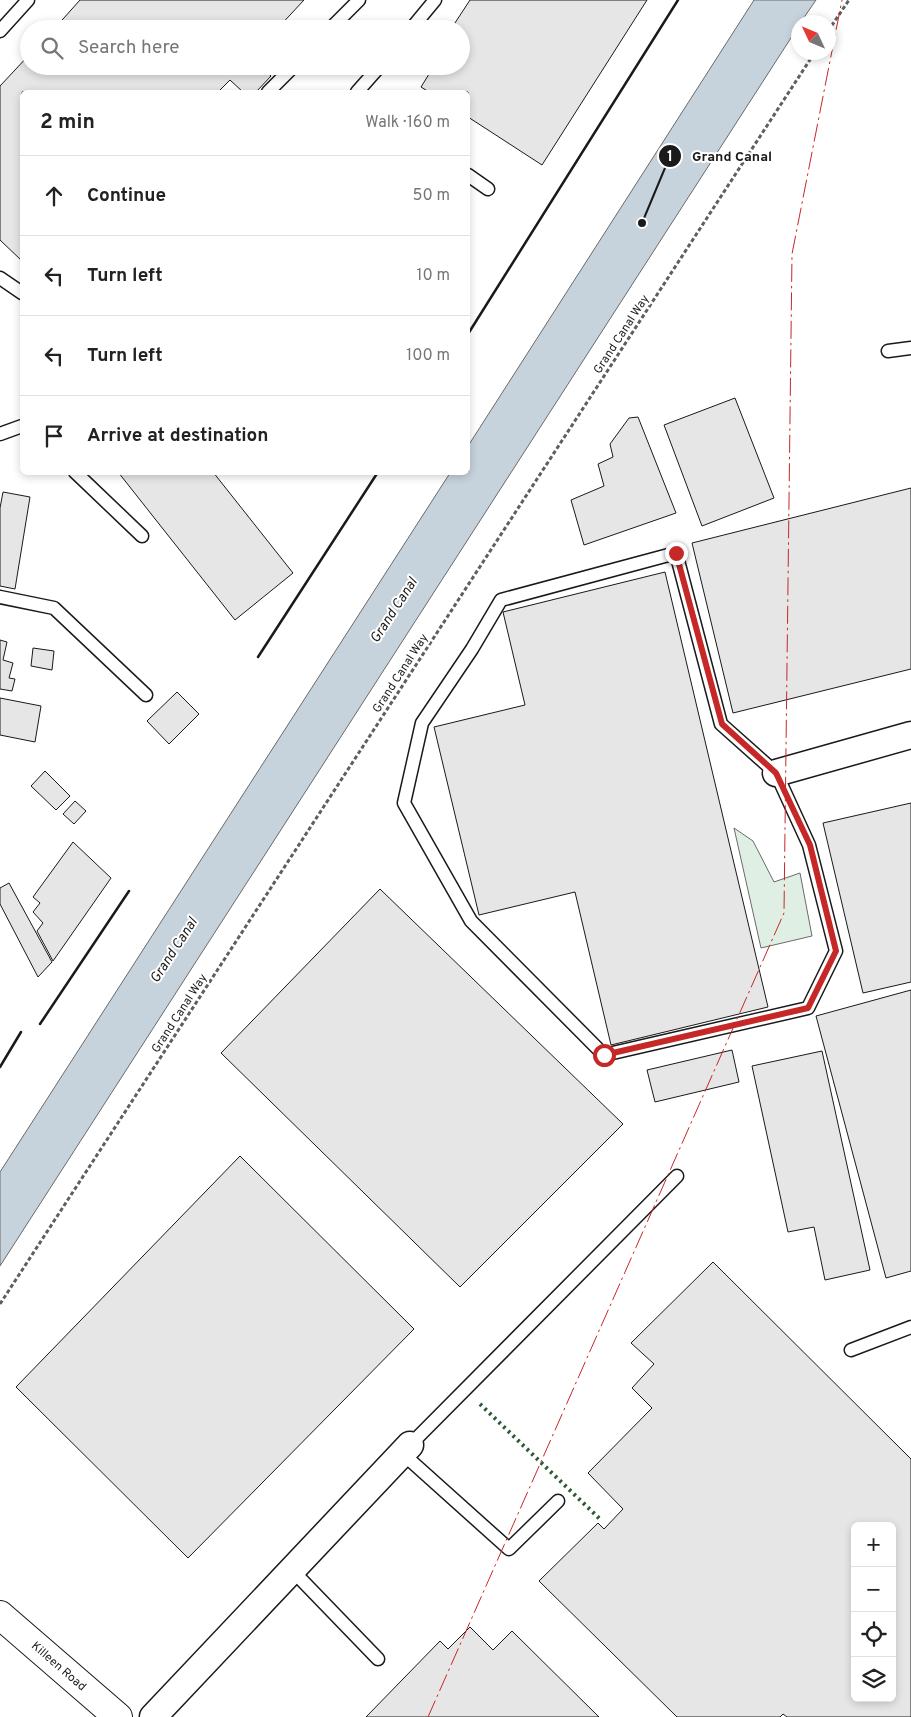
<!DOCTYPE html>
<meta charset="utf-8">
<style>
body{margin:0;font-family:Overpass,sans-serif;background:#f6f6f6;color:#222}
.controls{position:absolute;right:15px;bottom:15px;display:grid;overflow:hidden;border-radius:8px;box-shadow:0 2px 8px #0003}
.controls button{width:45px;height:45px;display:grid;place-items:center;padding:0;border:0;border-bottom:1px solid #e0e0e0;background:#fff;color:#222;font:25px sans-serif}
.compass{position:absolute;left:791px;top:15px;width:45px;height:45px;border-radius:50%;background:#fff;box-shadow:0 2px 8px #0003;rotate:314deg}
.stop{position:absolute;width:15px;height:15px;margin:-11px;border:4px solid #c62828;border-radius:50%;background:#fff}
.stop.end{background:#c62828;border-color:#fff;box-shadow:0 1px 5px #0008}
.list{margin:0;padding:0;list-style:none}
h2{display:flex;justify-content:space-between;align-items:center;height:65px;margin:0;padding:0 20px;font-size:21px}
h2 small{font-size:16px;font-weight:400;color:#767676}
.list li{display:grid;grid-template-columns:32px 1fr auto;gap:15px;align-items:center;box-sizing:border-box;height:80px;padding:0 20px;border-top:1px solid #e0e0e0}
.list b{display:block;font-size:19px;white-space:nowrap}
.list em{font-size:16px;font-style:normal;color:#767676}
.icon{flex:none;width:28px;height:28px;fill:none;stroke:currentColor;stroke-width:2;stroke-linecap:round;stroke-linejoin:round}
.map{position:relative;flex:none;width:911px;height:1717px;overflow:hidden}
.search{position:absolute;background:#fff;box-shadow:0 2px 8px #0003;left:20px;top:20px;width:450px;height:55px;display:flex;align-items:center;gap:12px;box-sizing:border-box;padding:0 18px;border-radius:28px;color:#767676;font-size:19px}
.panel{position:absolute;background:#fff;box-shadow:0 2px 8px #0003;left:20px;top:90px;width:450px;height:385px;border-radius:8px}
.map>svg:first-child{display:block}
.green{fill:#e0efe3;stroke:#6a6a6a}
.water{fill:#c6d2dc;stroke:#6a6a6a}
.building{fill:#e6e6e6;stroke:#1a1a1a;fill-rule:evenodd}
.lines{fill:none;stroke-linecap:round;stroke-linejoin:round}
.service-casing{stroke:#1a1a1a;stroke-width:15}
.minor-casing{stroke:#1a1a1a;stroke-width:29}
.tertiary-casing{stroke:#1a1a1a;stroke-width:30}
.path{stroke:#5f5f5f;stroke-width:3;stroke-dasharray:4 2.5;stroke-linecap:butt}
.service{stroke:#fff;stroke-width:12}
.minor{stroke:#fff;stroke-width:26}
.tertiary{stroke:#fff;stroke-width:28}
.hedge{stroke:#2b5a34;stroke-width:4;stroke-dasharray:2.5 4;stroke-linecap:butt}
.wall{stroke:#1a1a1a;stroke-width:2.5}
.power{stroke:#c62828;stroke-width:1;stroke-dasharray:18 4 2.5 4;stroke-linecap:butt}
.route{stroke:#c62828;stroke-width:6}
.labels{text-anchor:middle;stroke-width:4;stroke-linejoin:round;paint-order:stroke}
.street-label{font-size:12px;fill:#1a1a1a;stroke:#fff}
.water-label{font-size:14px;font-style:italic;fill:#1a1a1a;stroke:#fff}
.leader{fill:none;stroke:#1a1a1a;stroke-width:2}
.callout-dot{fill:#1a1a1a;stroke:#fff;stroke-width:2}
.mark-label{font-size:15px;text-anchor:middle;font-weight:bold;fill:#fff}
.callout-label{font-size:14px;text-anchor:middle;font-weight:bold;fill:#1a1a1a;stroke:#fff;stroke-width:4;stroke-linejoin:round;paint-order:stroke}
</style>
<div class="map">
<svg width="911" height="1717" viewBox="0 0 911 1717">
<rect width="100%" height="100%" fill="#fff"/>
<path class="green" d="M734,828L753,841L774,882L800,873L812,936L761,948Z"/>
<path class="water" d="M754,0H816L801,22H798V27L0,1266V1172L450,473L468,472V446Z"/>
<path class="building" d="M80,0H304L277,29H54Z
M470,0H647L542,165L468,117V92H429L421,87L434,66H461V29H451Z
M29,55V66H260L271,76L256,92H243L230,80L218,92H22V261L0,240V86Z
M735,398L774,498L702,526L664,425Z
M638,417L676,513L584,545L571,500L604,486L598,464L613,457L610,444L629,418Z
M118,472H213L293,573L235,620Z
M911,488V669L733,713L692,543Z
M3,492L30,497L15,589L0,586V508Z
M665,572L768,1007L611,1045L575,892L479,915L434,727L525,705L503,612Z
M0,640L7,642L3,660L13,663L9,678L15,679L12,691L0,689Z
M33,648L54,651L52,670L31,666Z
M177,692L199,714L169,744L147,721Z
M0,698L41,706L35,742L0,735Z
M45,771L70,796L56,810L31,786Z
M75,801L86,811L74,824L63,814Z
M911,803V982L863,993L823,823Z
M73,842L111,878L53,961L37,931L43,923L33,912L40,903L33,897Z
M9,883L52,962L38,977L0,904V888Z
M380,889L623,1124L460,1287L221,1053Z
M911,990V1271L886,1278L816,1016Z
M732,1050L739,1082L655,1102L647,1070Z
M822,1051L870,1270L825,1280L814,1227L788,1232L752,1066Z
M240,1156L414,1329L188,1558L16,1387Z
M713,1262L911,1459V1717H787L783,1714L780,1717H677L539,1581L598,1523L604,1529L623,1509L588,1473L652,1408L632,1388L654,1364L631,1343ZM855,1526H892V1698H855Z
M470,1627L493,1650L512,1631L599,1717H366L440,1641L448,1649Z"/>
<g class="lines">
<g class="service-casing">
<path id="service" d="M330,29L359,0
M411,29L435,0
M0,31L28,0
M268,92L294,66
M357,92L380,66
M468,175L488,189
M0,278L22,293
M888,351L911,348
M0,434L22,426
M75,472L142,536
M676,553L721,724L776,773L809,845L836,951L808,1008L604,1055L471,921L404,803L422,723L472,649L501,600Z
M0,597L54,608L146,695
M851,1350L911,1327
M410,1445L677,1176
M402,1453L509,1549L558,1501
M292,1570L378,1659"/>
</g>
<g class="minor-casing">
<path id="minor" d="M776,773L911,735
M153,1717L410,1445"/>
</g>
<g class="tertiary-casing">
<path id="tertiary" d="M0,1615L118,1717"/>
</g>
<path class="path" d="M828,31L849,0
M0,1304L815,52"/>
<use href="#service" class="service"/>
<use href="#minor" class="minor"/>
<use href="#tertiary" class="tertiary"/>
<path class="hedge" d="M480,1404L601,1520"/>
<path class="wall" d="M468,334L678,0
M258,657L378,472
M40,1024L129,891
M0,1067L21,1032"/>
<path class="power" d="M428,1717L784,913L792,254L842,0"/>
</g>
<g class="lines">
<path class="route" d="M604,1055L808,1008L836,951L810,845L776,773L722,724L676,553"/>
</g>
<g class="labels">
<g class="street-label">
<text transform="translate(621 334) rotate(-57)" y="4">Grand Canal Way</text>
<text transform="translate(400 673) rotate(-57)" y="4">Grand Canal Way</text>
<text transform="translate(179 1013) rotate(-57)" y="4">Grand Canal Way</text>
<text transform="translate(59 1666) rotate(41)" y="4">Killeen Road</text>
</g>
<g class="water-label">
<text transform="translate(393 610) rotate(-57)" y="5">Grand Canal</text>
<text transform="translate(173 950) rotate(-57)" y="5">Grand Canal</text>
</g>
</g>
<path class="leader" d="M642 223L670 156"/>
<g class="callout-dot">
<circle cx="642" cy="223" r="5"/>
<circle cx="670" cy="156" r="12"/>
</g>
<g class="mark-label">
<text x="670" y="161">1</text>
</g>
<g class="callout-label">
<text x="732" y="161">Grand Canal</text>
</g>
</svg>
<div class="controls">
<button>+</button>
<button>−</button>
<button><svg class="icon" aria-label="locate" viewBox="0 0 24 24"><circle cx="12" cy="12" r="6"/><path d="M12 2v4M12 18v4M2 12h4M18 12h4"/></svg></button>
<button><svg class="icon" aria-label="layers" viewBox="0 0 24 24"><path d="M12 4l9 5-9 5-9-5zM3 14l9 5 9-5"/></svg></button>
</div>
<svg class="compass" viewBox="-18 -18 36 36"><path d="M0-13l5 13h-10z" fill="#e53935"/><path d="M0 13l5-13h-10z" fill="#767676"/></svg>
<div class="stop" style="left:604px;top:1055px"></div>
<div class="stop end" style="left:676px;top:553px"></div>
<div class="search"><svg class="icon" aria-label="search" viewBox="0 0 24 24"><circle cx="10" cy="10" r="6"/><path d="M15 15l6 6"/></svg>Search here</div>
<section class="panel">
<h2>2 min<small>Walk · 160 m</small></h2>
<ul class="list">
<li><svg class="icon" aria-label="ahead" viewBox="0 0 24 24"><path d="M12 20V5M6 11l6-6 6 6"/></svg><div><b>Continue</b></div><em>50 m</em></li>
<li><svg class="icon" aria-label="left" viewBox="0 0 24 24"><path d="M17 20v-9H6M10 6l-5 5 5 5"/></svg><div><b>Turn left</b></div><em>10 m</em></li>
<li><svg class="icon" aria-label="left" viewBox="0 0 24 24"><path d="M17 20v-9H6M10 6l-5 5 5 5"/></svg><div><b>Turn left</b></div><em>100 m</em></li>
<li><svg class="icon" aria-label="arrive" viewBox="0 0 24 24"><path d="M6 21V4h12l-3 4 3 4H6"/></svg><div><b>Arrive at destination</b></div></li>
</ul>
</section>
</div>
